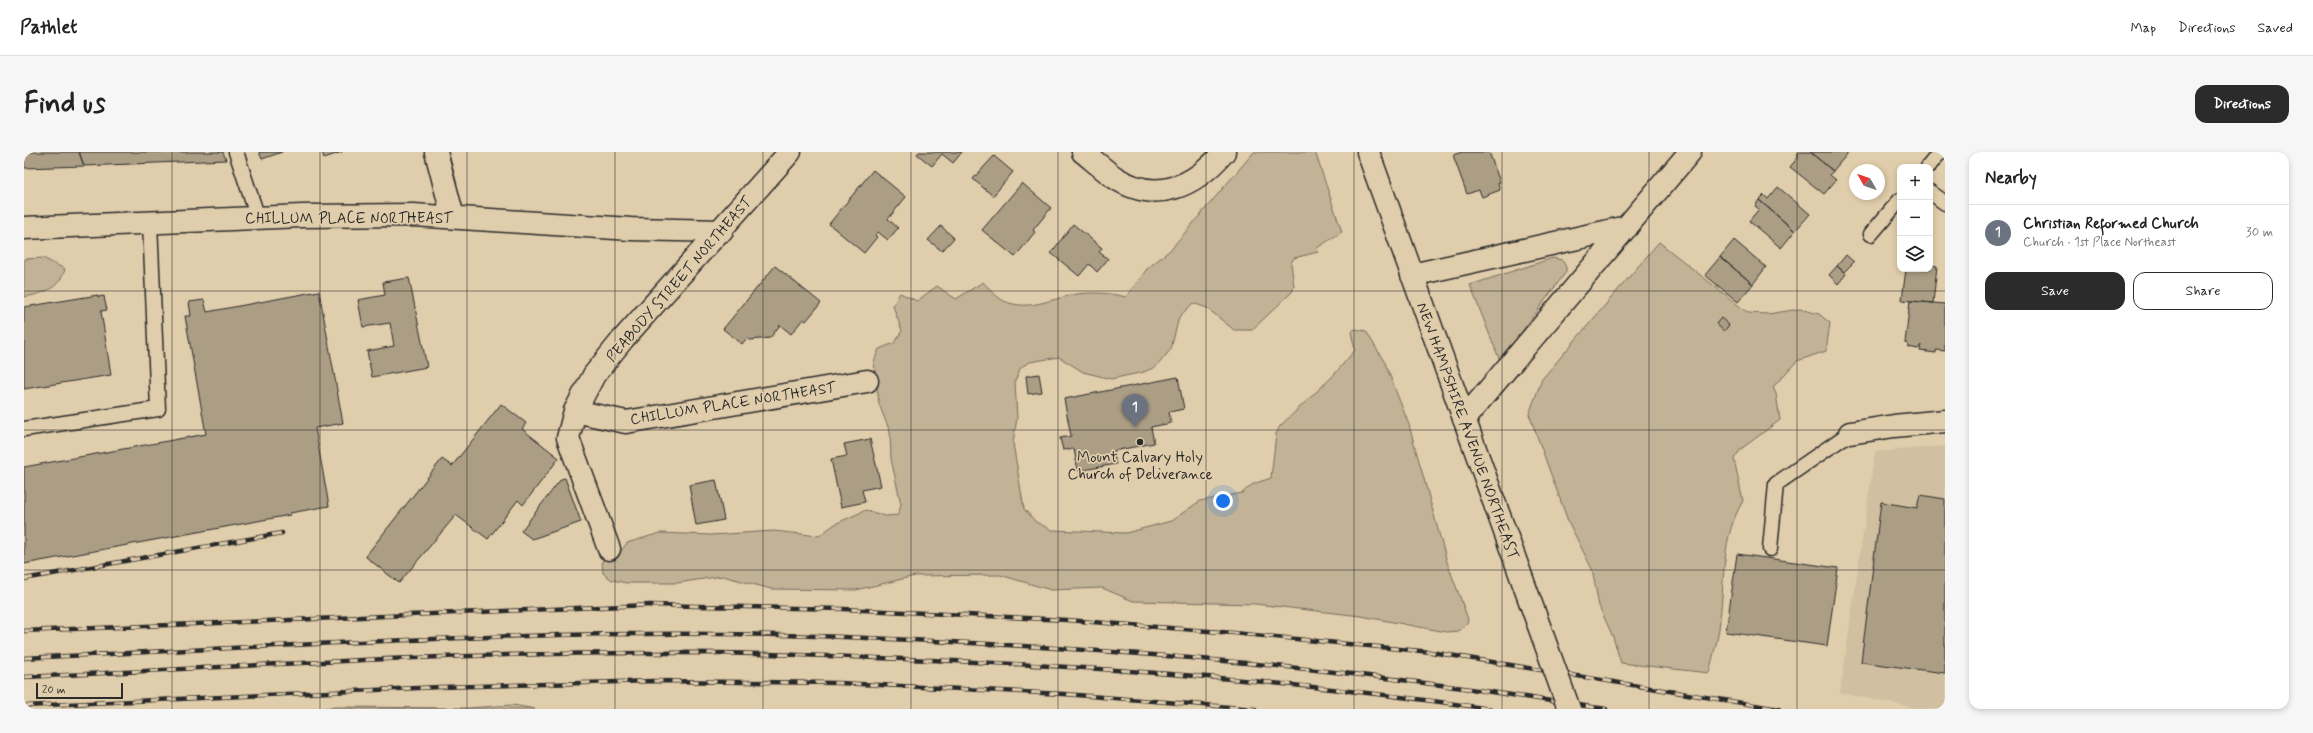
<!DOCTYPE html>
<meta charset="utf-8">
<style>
body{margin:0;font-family:Mynerve,sans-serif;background:#f6f6f6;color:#222}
.controls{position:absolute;right:12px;top:12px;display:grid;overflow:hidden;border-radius:8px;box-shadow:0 2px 6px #0003}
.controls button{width:36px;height:36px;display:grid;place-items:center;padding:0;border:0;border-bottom:1px solid #e0e0e0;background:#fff;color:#222;font:20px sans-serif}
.compass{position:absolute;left:1825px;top:12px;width:36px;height:36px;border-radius:50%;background:#fff;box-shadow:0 2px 6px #0003;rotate:310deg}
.scale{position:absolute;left:12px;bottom:10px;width:87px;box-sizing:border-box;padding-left:4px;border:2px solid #2b2b2b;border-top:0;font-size:11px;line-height:14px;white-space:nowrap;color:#2b2b2b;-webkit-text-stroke:3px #e0cdab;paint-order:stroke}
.you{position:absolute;left:1199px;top:349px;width:14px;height:14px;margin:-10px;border:3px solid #fff;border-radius:50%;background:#1a73e8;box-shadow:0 0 0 6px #1a73e833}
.badge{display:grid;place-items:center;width:26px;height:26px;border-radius:50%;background:#2b2b2b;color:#fff;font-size:13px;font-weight:700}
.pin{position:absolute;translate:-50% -33px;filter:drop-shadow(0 1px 2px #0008)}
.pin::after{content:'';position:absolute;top:21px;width:14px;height:12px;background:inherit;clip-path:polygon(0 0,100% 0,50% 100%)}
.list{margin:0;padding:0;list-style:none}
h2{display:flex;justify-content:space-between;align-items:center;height:52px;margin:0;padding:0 16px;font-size:17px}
h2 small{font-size:13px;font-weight:400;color:#767676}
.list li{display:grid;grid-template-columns:26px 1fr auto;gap:12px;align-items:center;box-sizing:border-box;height:56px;padding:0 16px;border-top:1px solid #e0e0e0}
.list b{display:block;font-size:15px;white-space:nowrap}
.list p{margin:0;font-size:13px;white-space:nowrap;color:#767676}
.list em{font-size:13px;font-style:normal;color:#767676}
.actions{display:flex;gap:8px;padding:12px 16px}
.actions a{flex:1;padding:9px 0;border:1px solid #2b2b2b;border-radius:12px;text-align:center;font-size:14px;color:#2b2b2b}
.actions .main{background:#2b2b2b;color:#fff}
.icon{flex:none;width:22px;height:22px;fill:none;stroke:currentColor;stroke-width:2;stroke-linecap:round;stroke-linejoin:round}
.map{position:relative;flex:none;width:1921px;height:557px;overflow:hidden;border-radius:12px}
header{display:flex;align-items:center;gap:24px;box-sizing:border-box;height:56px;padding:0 20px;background:#fff;border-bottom:1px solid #e0e0e0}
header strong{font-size:19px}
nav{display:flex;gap:22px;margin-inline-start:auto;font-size:14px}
.intro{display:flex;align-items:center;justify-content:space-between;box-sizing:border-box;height:96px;padding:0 24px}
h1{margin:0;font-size:28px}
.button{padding:10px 18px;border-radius:12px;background:#2b2b2b;color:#fff;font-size:14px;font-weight:700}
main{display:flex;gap:24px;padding:0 24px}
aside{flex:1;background:#fff;border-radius:12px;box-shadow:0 2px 6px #0003}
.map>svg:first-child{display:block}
.built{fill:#d0bfa0}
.green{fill:#c2b296;stroke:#766e60}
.building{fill:#ab9e85;stroke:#2b2b2b}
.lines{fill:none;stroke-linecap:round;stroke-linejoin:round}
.lane-casing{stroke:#2b2b2b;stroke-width:17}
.street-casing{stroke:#2b2b2b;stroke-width:25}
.primary-casing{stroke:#2b2b2b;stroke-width:25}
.lane{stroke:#e0cdab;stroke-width:14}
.street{stroke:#e0cdab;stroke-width:22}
.primary{stroke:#e0cdab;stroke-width:22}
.rail-casing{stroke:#2b2b2b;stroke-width:4.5}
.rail{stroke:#e0cdab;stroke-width:3;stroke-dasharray:9;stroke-linecap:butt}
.primary-bridge-casing{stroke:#2b2b2b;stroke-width:25;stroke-linecap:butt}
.primary-bridge{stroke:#e0cdab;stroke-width:22}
.grid{fill:none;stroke:#2b2b2b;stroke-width:1;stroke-opacity:0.55}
.poi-dot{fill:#2b2b2b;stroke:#e0cdab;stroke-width:1.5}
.labels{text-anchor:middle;stroke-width:3.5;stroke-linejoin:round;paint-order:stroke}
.street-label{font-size:15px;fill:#2b2b2b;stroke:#e0cdab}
.poi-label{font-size:15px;fill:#2b2b2b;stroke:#e0cdab}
</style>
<header>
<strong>Pathlet</strong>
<nav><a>Map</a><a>Directions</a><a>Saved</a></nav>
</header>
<div class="intro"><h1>Find us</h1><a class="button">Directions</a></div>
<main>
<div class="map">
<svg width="1921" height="557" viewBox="0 0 1921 557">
<rect width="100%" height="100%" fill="#e0cdab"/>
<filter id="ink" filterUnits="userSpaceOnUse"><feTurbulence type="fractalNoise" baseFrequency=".025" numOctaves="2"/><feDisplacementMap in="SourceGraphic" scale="8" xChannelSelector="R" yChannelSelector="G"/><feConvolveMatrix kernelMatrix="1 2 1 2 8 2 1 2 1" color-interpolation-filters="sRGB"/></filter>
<g filter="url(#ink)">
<path class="built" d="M1921,294V557H1897L1816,541L1851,300Z"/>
<path class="green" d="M1230,0H1291L1318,80L1293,96L1294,100L1270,106L1267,111L1270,135L1268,140L1228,178H1210L1183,156L1169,151L1155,165L1147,197L1133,214L1120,220L1087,227L1059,220L1035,205L1006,210L997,215L991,229L993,266L989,291L1000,357L1012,370L1028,378L1102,381L1147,369L1176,349L1218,341L1229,332L1247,326L1252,282L1256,274L1308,225L1331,198L1327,180L1331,177L1342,179L1361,211L1385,273L1423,410L1444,467L1443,472L1435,479L1422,480L1337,464L1231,452L1109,449L1078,436L1027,438L976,423L891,424L832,438L747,437L699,424L653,431H603L588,428L579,421L578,409L597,399L603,391L636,381L687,383L750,379L795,384L811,372L842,358L861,364L874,363L877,352L867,307L866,280L855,252L850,209L855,197L870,191L878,179L869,154L876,141L893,149L913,134L932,147L959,130C965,136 972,145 980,149C1005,160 1028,146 1053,142C1070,140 1086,141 1102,145L1123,117L1146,98Z
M1635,90L1724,161L1744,162L1776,157L1795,162L1806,171L1802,199L1773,209L1749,235L1752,242L1756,268L1717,297L1710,307L1719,349C1697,385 1701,426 1696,467C1695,485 1689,503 1685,521L1597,511L1589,485L1575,454L1568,417L1544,369L1505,262L1518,227Z
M19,106L41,117C36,137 18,142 0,145V107Z
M1529,106L1538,108L1542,115V120L1476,209L1446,133Z
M489,553L511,557H289L310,555L443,556Z"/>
<path class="building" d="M0,0H55L60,14L0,16Z
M55,0H199L202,8L60,14Z
M235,0H258L238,7Z
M298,0H318L300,6Z
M895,0H938L929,11L918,2L908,14L893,2Z
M1438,0H1465L1476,30L1474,31L1476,38L1458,45L1455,38L1443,42L1429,3Z
M1775,0H1786L1809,19L1806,23L1812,28L1800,42L1766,15L1775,4L1773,3Z
M1786,0H1823L1824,1L1809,19Z
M970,4L989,20L969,44L949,27Z
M849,18L882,45L864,67L874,76L864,88L854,80L851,83L853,85L840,101L805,72Z
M998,31L1027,56L1009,78L1011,80L991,105L958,78Z
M1754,35L1786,62L1771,79L1735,48L1740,43L1744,47Z
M1735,48L1771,79L1757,96L1725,69L1735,57L1731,54Z
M1049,72L1078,96L1075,100L1084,107L1073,120L1065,112L1055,124L1027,101Z
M917,74L930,86L918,99L904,88Z
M1710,88L1742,115L1729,132L1696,105Z
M1822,103L1830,110L1820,120L1813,114Z
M1696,105L1729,132L1714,150L1681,123Z
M1906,113L1913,114L1909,151L1878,148L1882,117H1906Z
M751,114L797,151L782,169L779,167L767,182L756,173L746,186L726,188L723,186L718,192L699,177Z
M1813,114L1822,122L1814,132L1805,123Z
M385,126L403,215L348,225L343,199L370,194L366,171L339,175L334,148L361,143L359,130Z
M295,139L319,271L291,276L305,354L266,361V363L0,412V315L182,282L161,164H167L165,150L180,148L183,160Z
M74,143V145L80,144L81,150L83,158L77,159L87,223L0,237V155Z
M1886,149L1921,152V199L1912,198V201L1896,199L1897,193L1894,197L1884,195V192L1881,191Z
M1697,166L1705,173L1700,179L1692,172Z
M1015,222L1018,240L1004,242L1002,224Z
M1154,225L1160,257L1145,260L1147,271L1127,275L1130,291L1089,299L1092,312L1054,319L1050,297L1039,298L1036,286L1047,284L1040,247Z
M477,252L502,271L498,277L535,306L499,353L494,348L464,387L432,363L375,431L342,405L344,401L418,307L428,314Z
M846,287L857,334L838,338L841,350L817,355L807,307L823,304L820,292Z
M541,326L557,370L508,387L497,379L537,327Z
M692,328L700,368L672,373L665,333Z
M1896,343L1921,347V521L1837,510L1857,350L1893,356Z
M1713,402L1814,416L1803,494L1702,480Z"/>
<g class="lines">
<g class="lane-casing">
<path id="lane" d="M212,0L234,66
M1904,15L1916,0
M1906,40L1921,51
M1847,82L1876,48
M0,277L134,257L126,71
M1746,397L1752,332L1826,281"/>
</g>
<g class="street-casing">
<path id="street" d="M412,0L429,65
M1059,0C1069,8 1079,17 1090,25C1132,53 1171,34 1200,0
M0,76L278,64L389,63L607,77L698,79
M1388,123L1603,75
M551,259L602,270L843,229
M1440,267L1666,0
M1826,281L1870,274L1921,269
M585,397L544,286L551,259L570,223L599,187L766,0"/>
</g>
<g class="primary-casing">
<path id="primary" d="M1344,0L1472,355"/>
</g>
<use href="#lane" class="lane"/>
<use href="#street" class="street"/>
<use href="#primary" class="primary"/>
<g class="rail-casing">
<path id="rail" d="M0,427L258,381
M0,479L626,453L819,457L1043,468L1210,481L1407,500L1755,557
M0,506C272,494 548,474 820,485C1016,493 1214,506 1408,532C1466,539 1524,549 1582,557
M0,525C209,515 418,501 627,501C728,500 829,505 930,509C1109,517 1289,531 1467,557
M0,554L416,535L629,529L815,531L1040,542L1231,557"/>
</g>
<use href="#rail" class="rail"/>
<g class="primary-bridge-casing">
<path id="primary-bridge" d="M1472,355L1545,557"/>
</g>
<use href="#primary-bridge" class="primary-bridge"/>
</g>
</g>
<path class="grid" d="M148,0V557M296,0V557M443,0V557M591,0V557M739,0V557M887,0V557M1034,0V557M1182,0V557M1330,0V557M1478,0V557M1625,0V557M1773,0V557M0,139H1921M0,278H1921M0,418H1921"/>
<circle class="poi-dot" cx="1116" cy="290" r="4"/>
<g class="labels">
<g class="street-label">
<text x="325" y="71">CHILLUM PLACE NORTHEAST</text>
<text transform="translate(655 127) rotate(-49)" y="5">PEABODY STREET NORTHEAST</text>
<text transform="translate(709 251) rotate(-9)" y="5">CHILLUM PLACE NORTHEAST</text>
<text transform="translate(1444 279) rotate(70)" y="5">NEW HAMPSHIRE AVENUE NORTHEAST</text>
</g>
<g class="poi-label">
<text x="1116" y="310">Mount Calvary Holy<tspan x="1116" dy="17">Church of Deliverance</tspan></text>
</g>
</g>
</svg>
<div class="controls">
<button>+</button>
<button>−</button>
<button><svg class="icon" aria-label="layers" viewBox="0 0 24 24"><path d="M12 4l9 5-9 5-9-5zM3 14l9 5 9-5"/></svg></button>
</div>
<svg class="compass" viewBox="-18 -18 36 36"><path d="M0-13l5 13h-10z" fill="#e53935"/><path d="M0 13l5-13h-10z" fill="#767676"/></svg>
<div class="scale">20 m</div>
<div class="you"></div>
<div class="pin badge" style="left:1111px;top:275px;background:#6b7280">1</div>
</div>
<aside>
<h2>Nearby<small></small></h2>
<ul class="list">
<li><span class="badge" style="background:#6b7280">1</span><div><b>Christian Reformed Church</b><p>Church · 1st Place Northeast</p></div><em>30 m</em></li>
</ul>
<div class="actions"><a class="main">Save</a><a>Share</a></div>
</aside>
</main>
